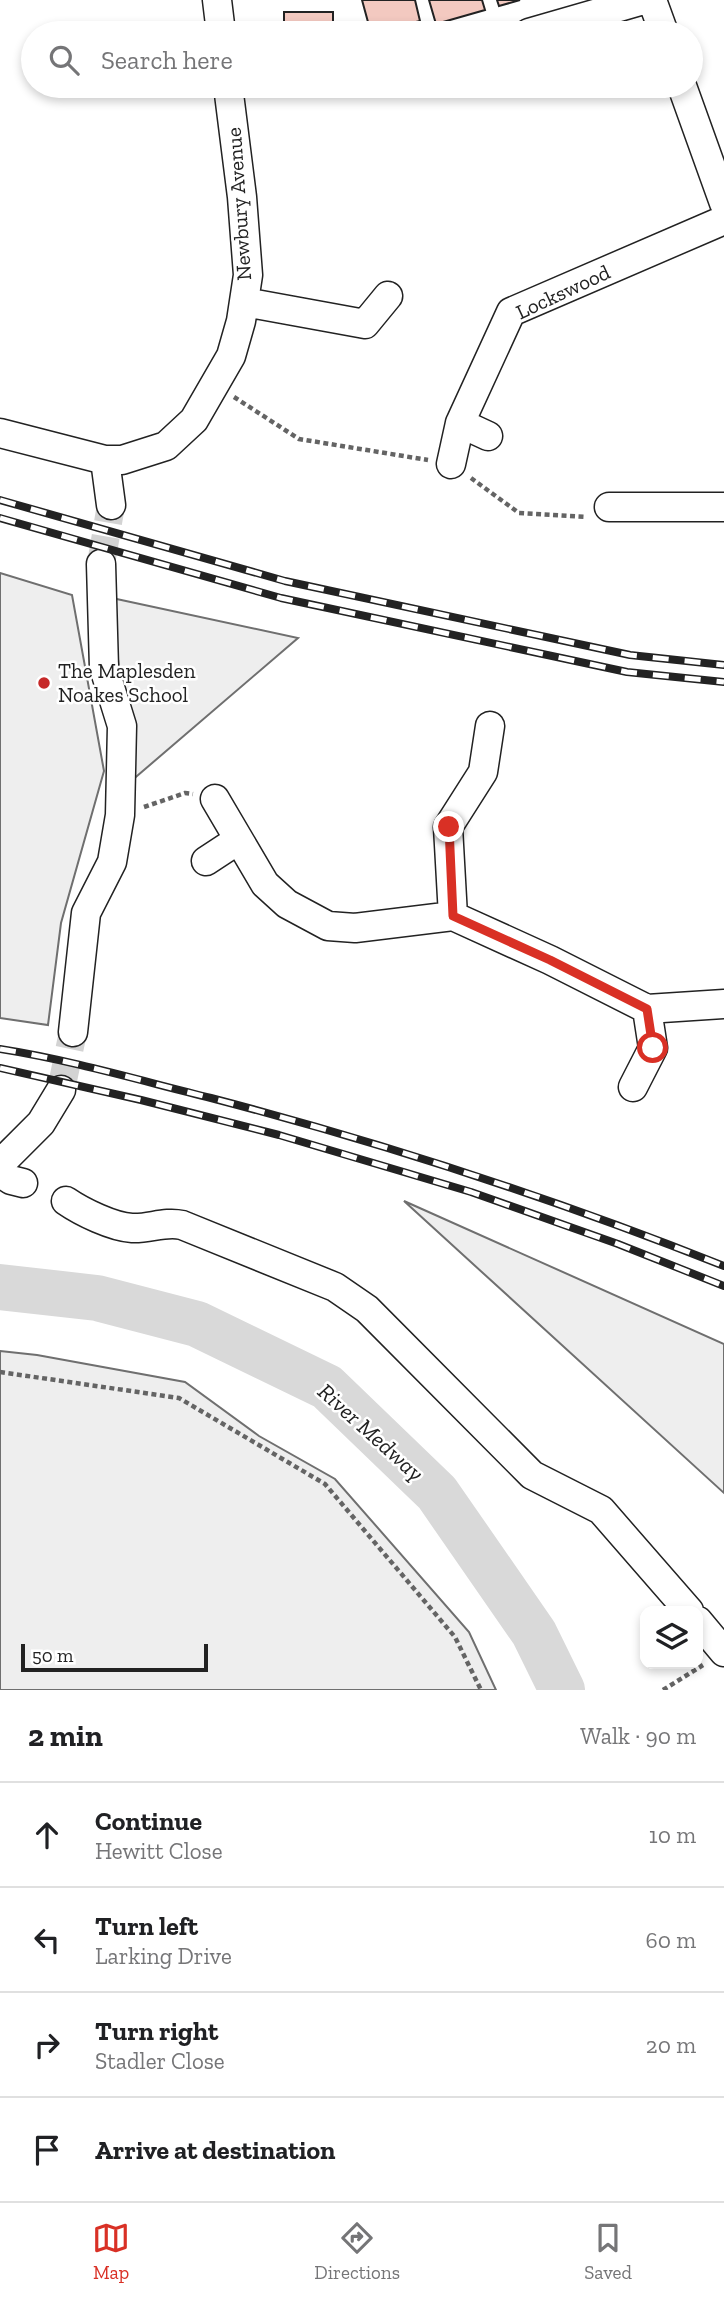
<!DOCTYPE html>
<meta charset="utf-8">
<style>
body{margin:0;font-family:"Zilla Slab",serif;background:#f2f2f2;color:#202124}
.controls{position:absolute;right:21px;bottom:21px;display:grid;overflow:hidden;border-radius:14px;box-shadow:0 4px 10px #0003}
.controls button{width:63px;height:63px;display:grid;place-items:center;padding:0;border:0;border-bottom:2px solid #e0e0e0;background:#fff;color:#202124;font:35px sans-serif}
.scale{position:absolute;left:21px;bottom:18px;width:187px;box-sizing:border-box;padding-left:7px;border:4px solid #222;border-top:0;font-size:19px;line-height:24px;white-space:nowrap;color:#222;-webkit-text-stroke:5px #fff;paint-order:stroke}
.stop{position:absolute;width:21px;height:21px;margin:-16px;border:5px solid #d93025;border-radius:50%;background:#fff}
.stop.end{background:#d93025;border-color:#fff;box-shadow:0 2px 7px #0008}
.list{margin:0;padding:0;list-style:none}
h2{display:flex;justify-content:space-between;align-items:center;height:91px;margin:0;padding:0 28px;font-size:30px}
h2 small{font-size:23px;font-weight:400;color:#757577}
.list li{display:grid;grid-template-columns:46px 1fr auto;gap:21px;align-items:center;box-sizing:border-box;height:105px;padding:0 28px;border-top:2px solid #e0e0e0}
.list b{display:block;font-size:26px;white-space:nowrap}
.list p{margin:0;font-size:23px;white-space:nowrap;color:#757577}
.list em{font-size:23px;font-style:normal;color:#757577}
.icon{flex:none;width:38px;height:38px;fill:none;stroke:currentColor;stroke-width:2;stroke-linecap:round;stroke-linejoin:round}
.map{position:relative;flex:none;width:724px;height:1690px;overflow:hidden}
.search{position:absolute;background:#fff;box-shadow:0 4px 10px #0003;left:21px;right:21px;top:21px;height:77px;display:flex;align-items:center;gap:18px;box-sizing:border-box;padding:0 24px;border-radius:38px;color:#757577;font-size:26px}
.sheet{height:511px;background:#fff}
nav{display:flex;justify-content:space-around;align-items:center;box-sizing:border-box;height:98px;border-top:2px solid #e0e0e0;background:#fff;font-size:19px;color:#757577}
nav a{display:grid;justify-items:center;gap:4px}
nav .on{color:#d93025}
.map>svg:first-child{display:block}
.green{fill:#eee;stroke:#6f6f6f;stroke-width:2}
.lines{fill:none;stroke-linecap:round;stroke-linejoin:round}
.river{stroke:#d9d9d9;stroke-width:46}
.building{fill:#f3c9c0;stroke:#222;stroke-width:2}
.minor-tunnel{stroke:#d3d3d3;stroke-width:28;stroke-dasharray:28 14;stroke-linecap:butt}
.minor-casing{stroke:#222;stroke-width:31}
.path{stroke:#646464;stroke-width:4.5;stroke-dasharray:5 3.5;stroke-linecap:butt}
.minor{stroke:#fff;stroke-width:28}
.rail-casing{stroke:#222;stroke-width:8}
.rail{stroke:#fff;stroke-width:5;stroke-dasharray:16;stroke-linecap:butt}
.route{stroke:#d93025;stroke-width:9}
.poi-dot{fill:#c62828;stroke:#fff;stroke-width:2.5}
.labels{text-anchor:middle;stroke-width:5;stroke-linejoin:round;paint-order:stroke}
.street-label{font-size:21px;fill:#222;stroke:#fff}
.poi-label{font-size:21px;fill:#222;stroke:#fff;text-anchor:start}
.water-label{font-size:23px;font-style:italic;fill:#222;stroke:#fff}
</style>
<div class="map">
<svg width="724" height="1690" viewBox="0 0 724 1690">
<rect width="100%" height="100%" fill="#fff"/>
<path class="green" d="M0,573L72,595L104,771L61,923L48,1025L0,1018Z
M112,598L298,638L130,782Z
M404,1201L724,1344V1493Z
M0,1351L37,1355L185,1382L259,1436L335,1479L469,1632L496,1690H0Z"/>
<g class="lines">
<path class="river" d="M0,1287L97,1298L197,1324L327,1387L437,1493L534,1633L562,1690"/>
</g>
<path class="building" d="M362,0H415L420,21L371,33Z
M429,0H482L485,10L436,24Z
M497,0H520L499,6Z
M284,12H333V33H284Z"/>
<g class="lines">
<path class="minor-tunnel" d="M101,564L111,505
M61,1090L73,1032"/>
<g class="minor-casing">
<path id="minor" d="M217,0L221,33
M652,0L664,33
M529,33L643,0
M682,86L724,203
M244,302L365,324L388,296
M460,423L488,436
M0,433L105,460H122L166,446L194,420L231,356L241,321L248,275L242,197L228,86
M105,460L111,505
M451,464L460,423L511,312L724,220
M609,507H724
M215,799L265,884L287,904L328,926L355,928L453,916L550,960L647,1009L724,1004
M206,861L238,840
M453,916L448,827L483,772L490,726
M73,1032L86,913L112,862L120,815L122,726L104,668L101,564
M633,1087L653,1048L647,1009
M0,1164L41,1123L61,1090
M0,1173L11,1180L23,1183
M66,1201C82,1212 113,1227 132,1228C149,1229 165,1221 182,1225L335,1287L367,1309L532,1475L601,1510L689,1611
M698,1621L724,1652"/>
</g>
<path class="path" d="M234,397L299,439L428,460
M471,478L519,513L587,517
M144,807L185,793L193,794
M0,1372L179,1398L325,1484L455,1637L481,1690
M663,1690L703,1665"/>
<use href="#minor" class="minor"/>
<g class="rail-casing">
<path id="rail" d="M0,500L285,581L630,655L724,665
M0,518L281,598L627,672L724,682
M0,1049C71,1060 142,1081 211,1098C387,1144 555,1199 724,1266
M0,1068L141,1100L279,1135L471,1192L618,1244L724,1286"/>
</g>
<use href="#rail" class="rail"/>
</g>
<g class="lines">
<path class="route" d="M449,827L453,916L550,960L647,1009L653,1048"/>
</g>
<circle class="poi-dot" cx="44" cy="683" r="7"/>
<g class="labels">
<g class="street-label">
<text transform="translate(239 204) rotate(-94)" y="7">Newbury Avenue</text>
<text transform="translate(563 292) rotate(-25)" y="7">Lockswood</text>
</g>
<g class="poi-label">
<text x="58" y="678">The Maplesden<tspan x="58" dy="24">Noakes School</tspan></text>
</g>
<g class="water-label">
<text transform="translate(371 1432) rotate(42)" y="8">River Medway</text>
</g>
</g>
</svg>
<div class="controls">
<button><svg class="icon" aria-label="layers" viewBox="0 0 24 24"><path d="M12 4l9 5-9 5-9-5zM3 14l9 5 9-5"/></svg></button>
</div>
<div class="scale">50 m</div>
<div class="stop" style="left:653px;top:1048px"></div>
<div class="stop end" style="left:449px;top:827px"></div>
<div class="search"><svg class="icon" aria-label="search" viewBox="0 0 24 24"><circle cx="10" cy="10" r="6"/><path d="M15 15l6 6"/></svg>Search here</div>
</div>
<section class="sheet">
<h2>2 min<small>Walk · 90 m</small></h2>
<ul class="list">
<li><svg class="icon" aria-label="ahead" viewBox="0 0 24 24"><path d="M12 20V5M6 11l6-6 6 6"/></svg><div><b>Continue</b><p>Hewitt Close</p></div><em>10 m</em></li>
<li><svg class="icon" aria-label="left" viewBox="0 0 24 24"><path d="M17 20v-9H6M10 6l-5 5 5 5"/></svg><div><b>Turn left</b><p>Larking Drive</p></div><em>60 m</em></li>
<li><svg class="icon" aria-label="right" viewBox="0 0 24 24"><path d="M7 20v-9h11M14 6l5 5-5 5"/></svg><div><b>Turn right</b><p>Stadler Close</p></div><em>20 m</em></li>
<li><svg class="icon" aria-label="arrive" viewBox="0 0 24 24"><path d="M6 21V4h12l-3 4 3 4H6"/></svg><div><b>Arrive at destination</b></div></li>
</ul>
</section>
<nav>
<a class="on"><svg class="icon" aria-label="map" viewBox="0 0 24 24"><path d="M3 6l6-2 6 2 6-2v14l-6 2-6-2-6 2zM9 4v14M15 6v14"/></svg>Map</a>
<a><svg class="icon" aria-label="directions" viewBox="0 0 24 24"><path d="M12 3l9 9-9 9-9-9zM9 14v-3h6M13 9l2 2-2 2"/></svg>Directions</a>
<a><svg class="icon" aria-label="saved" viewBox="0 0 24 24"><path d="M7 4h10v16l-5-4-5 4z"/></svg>Saved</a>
</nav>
